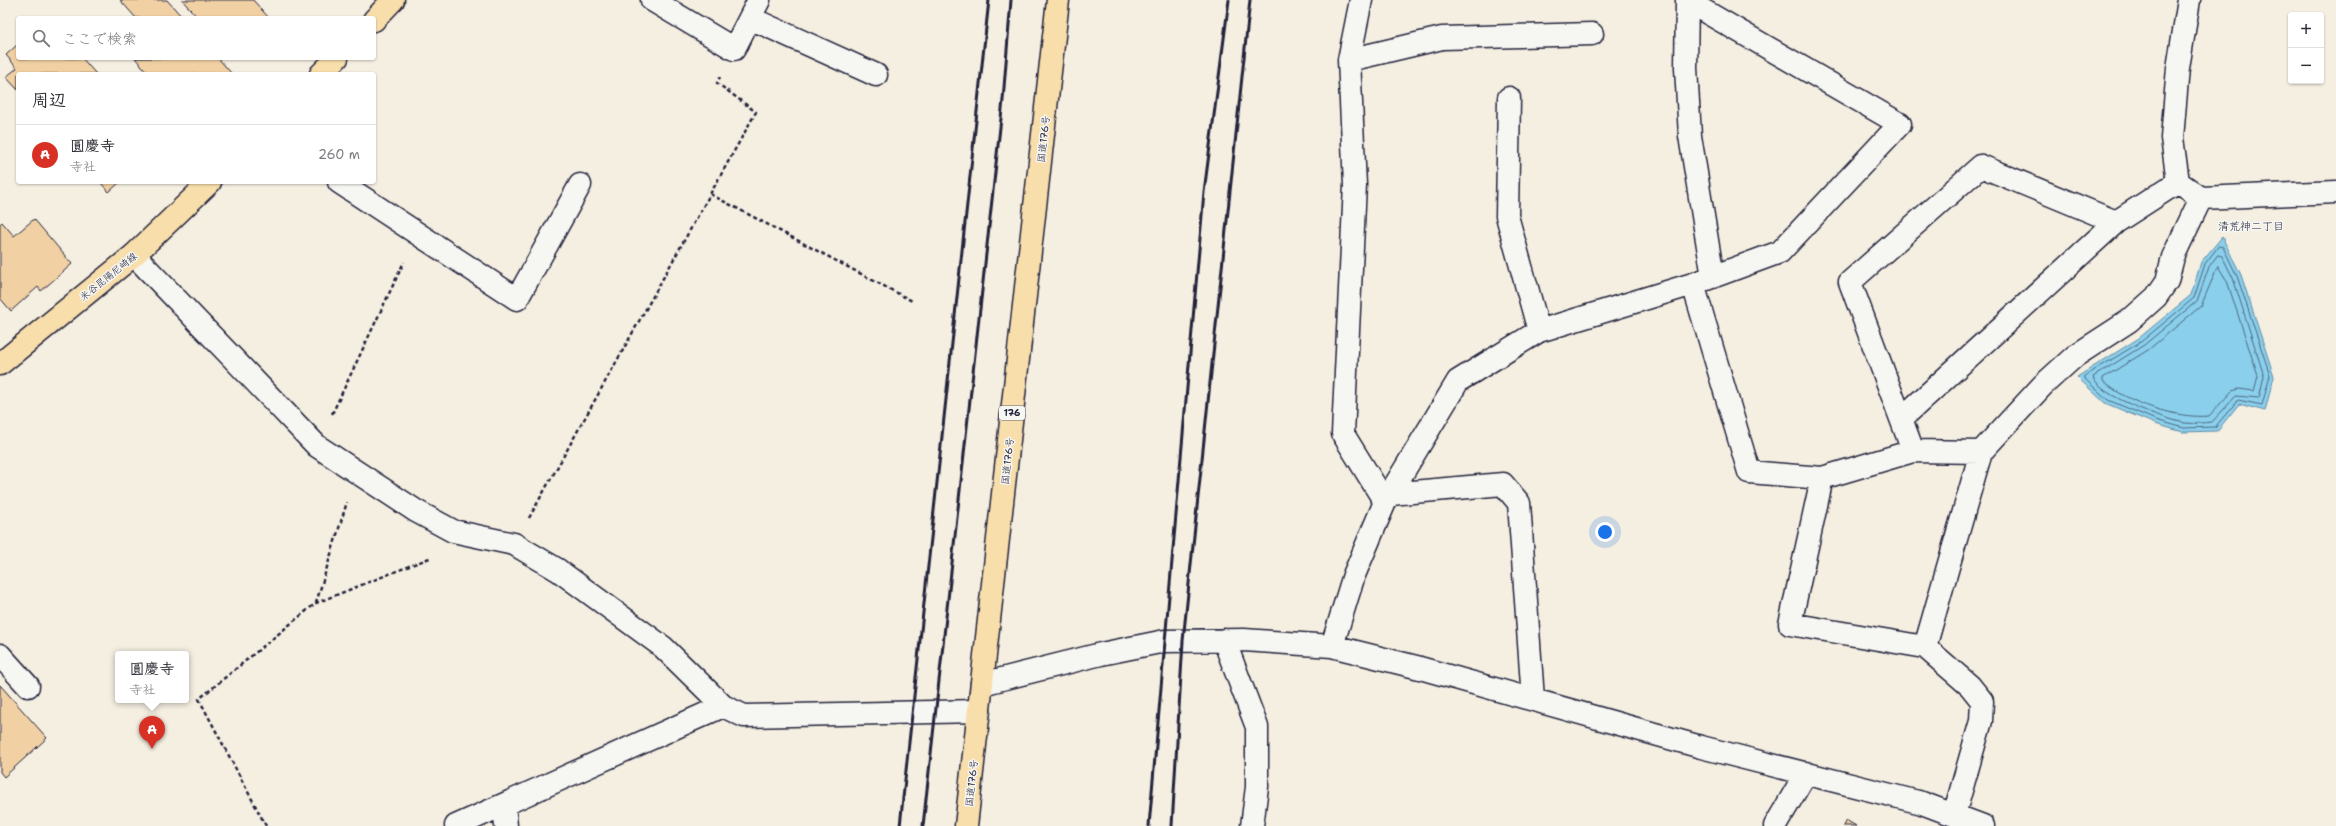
<!DOCTYPE html>
<html lang="ja">
<meta charset="utf-8">
<style>
body{margin:0;font-family:"Shantell Sans","Klee One",sans-serif;background:#f7f7f7;color:#2b2b33}
.controls{position:absolute;right:12px;top:12px;display:grid;overflow:hidden;border-radius:4px;box-shadow:0 1px 3px #0004}
.controls button{width:36px;height:36px;display:grid;place-items:center;padding:0;border:0;border-bottom:1px solid #e1e1e2;background:#fff;color:#2b2b33;font:20px sans-serif}
.you{position:absolute;left:1605px;top:532px;width:14px;height:14px;margin:-10px;border:3px solid #fff;border-radius:50%;background:#1a73e8;box-shadow:0 0 0 6px #1a73e833}
.badge{display:grid;place-items:center;width:26px;height:26px;border-radius:50%;background:#d93025;color:#fff;font-size:13px;font-weight:700}
.pin{position:absolute;translate:-50% -33px;filter:drop-shadow(0 1px 2px #0008)}
.pin::after{content:'';position:absolute;top:21px;width:14px;height:12px;background:inherit;clip-path:polygon(0 0,100% 0,50% 100%)}
.popup{position:absolute;left:115px;top:651px;width:74px;height:52px;box-sizing:border-box;display:grid;place-content:center;border-radius:4px;background:#fff;filter:drop-shadow(0 1px 3px #0005);font-size:13px;white-space:nowrap;color:#7c7c81}
.popup b{font-size:15px;color:#2b2b33}
.popup::after{content:'';position:absolute;left:50%;top:100%;margin-left:-8px;border:8px solid transparent;border-top-color:#fff}
.list{margin:0;padding:0;list-style:none}
h2{display:flex;justify-content:space-between;align-items:center;height:52px;margin:0;padding:0 16px;font-size:17px}
h2 small{font-size:13px;font-weight:400;color:#7c7c81}
.list li{display:grid;grid-template-columns:26px 1fr auto;gap:12px;align-items:center;box-sizing:border-box;height:60px;padding:0 16px;border-top:1px solid #e1e1e2}
.list b{display:block;font-size:15px;white-space:nowrap}
.list p{margin:0;font-size:13px;white-space:nowrap;color:#7c7c81}
.list em{font-size:13px;font-style:normal;color:#7c7c81}
.icon{flex:none;width:22px;height:22px;fill:none;stroke:currentColor;stroke-width:2;stroke-linecap:round;stroke-linejoin:round}
.map{position:relative;flex:none;width:2336px;height:826px;overflow:hidden}
.search{position:absolute;background:#fff;box-shadow:0 1px 3px #0004;left:16px;top:16px;width:360px;height:44px;display:flex;align-items:center;gap:10px;box-sizing:border-box;padding:0 14px;border-radius:4px;color:#7c7c81;font-size:15px}
.panel{position:absolute;background:#fff;box-shadow:0 1px 3px #0004;left:16px;top:72px;width:360px;height:112px;border-radius:4px}
.map>svg:first-child{display:block}
.water{fill:#8acfeb;stroke:#608aa5}
.lines{fill:none;stroke-linecap:round;stroke-linejoin:round}
.shore{stroke:#4c6781;stroke-width:1}
.building{fill:#f1d1a3;stroke:#22223b}
.minor-casing{stroke:#22223b;stroke-width:25}
.major-casing{stroke:#22223b;stroke-width:25}
.highway-casing{stroke:#22223b;stroke-width:25}
.path{stroke:#22223b;stroke-width:2.5;stroke-dasharray:4 3;stroke-linecap:butt}
.minor{stroke:#f6f6f2;stroke-width:22}
.major{stroke:#f8deab;stroke-width:22}
.highway{stroke:#f8deab;stroke-width:22}
.rail{stroke:#22223b;stroke-width:3}
.labels{text-anchor:middle;stroke-width:3;stroke-linejoin:round;paint-order:stroke}
.shield{fill:#f6f6f2;stroke:#626272;stroke-width:1}
.shield-label{font-size:9px;font-weight:bold;fill:#22223b}
.street-label{font-size:10px;fill:#22223b;stroke:#f6f6f2}
.neighbourhood-label{font-size:11px;fill:#22223b;stroke:#f6f6f2}
</style>
<div class="map">
<svg width="2336" height="826" viewBox="0 0 2336 826">
<rect width="100%" height="100%" fill="#f5efe2"/>
<filter id="ink" filterUnits="userSpaceOnUse"><feTurbulence type="fractalNoise" baseFrequency=".025" numOctaves="2"/><feDisplacementMap in="SourceGraphic" scale="8" xChannelSelector="R" yChannelSelector="G"/><feConvolveMatrix kernelMatrix="1 2 1 2 8 2 1 2 1" color-interpolation-filters="sRGB"/></filter>
<g filter="url(#ink)">
<path class="water" d="M2222,237L2241,275L2274,376L2265,411L2239,404L2217,431L2183,432L2155,424L2105,403L2077,377L2139,338L2191,295L2201,262Z"/>
<g class="lines">
<path class="shore" d="M2219,246L2223,247L2237,276L2270,375L2262,405L2238,400L2215,427L2184,428L2156,420L2108,400L2085,379V376L2142,341L2194,298L2205,264Z
M2218,255L2222,256L2233,278L2264,376L2259,398L2236,396L2212,422C2204,423 2193,424 2185,423C2167,420 2096,395 2093,377L2144,345L2197,301L2209,267Z
M2218,266L2227,281L2258,376L2254,391L2239,389L2232,391L2209,416C2177,419 2127,403 2103,381V378L2148,350L2201,306Z"/>
</g>
<path class="building" d="M120,0H167L183,18H136Z
M182,0H253L269,18H198Z
M18,44V58H82L96,74H18V90L6,77L17,68L6,55Z
M135,58H218L232,74H149Z
M100,182H120L109,192Z
M34,219L72,264L41,291L38,287L11,311L0,298V224L2,222L14,236Z
M0,685L47,738L4,777L0,772Z
M1846,820L1856,826H1843Z"/>
<g class="lines">
<g class="minor-casing">
<path id="minor" d="M652,0L734,49L759,0
M1687,0L1686,68L1690,136L1713,277
M750,18L876,75
M1349,60L1442,38L1592,34
M1509,98L1507,216L1539,331
M339,182L517,299L580,185
M2178,182L2172,138L2178,68L2189,0
M134,255L317,446L416,511L453,531L514,544L558,570L663,647L723,706L744,716L979,711
M1693,284L1749,472L1822,478L1913,451L1981,452L2043,385L2075,356L2129,321L2156,297L2167,281L2173,257L2201,198L2336,192
M1901,419L2116,222L2178,182L2201,198
M1913,451L1850,282L1981,166L2116,222
M1822,478L1790,624L1925,647L1970,686L1982,701L1981,721L1954,815
M1390,494L1503,484L1519,503L1533,699
M1385,502L1458,381L1539,331L1693,284L1780,252L1900,124L1687,1
M1224,640L1257,727V787L1252,826
M1332,646L1354,575L1385,502L1343,434L1355,185L1349,60L1361,0
M1925,647L1981,452
M0,655L28,686
M982,684L1101,654L1165,641L1244,640L1332,646L1420,668L1701,747L1922,803L1983,826
M504,805L506,826
M456,826L723,706
M1775,826L1806,773"/>
</g>
<g class="major-casing">
<path id="major" d="M374,20L393,0
M321,74L337,58
M0,364L134,255L210,182"/>
</g>
<g class="highway-casing">
<path id="highway" d="M966,826L1058,0"/>
</g>
<path class="path" d="M710,194L914,302
M332,414L404,262
M529,518L756,112L717,83L720,77
M316,603L347,502
M266,826L199,699L316,603L432,557"/>
<use href="#minor" class="minor"/>
<use href="#major" class="major"/>
<use href="#highway" class="highway"/>
<path class="rail" d="M900,826L989,0
M923,826L1003,100L1011,0
M1149,826L1204,192L1229,0
M1172,826L1183,641L1250,0"/>
</g>
</g>
<g class="labels">
<rect class="shield" x="999" y="406" width="26" height="14" rx="3"/>
<g class="shield-label">
<text x="1012" y="416">176</text>
</g>
<g class="street-label">
<text transform="translate(1043 139) rotate(-84)" y="4">国道176号</text>
<text transform="translate(108 276) rotate(-39)" y="4">米谷昆陽尼崎線</text>
<text transform="translate(1007 461) rotate(-84)" y="4">国道176号</text>
<text transform="translate(971 783) rotate(-84)" y="4">国道176号</text>
</g>
<g class="neighbourhood-label">
<text x="2251" y="230">清荒神二丁目</text>
</g>
</g>
</svg>
<div class="controls">
<button>+</button>
<button>−</button>
</div>
<div class="you"></div>
<div class="pin badge" style="left:152px;top:749px">A</div>
<div class="popup"><b>圓慶寺</b>寺社</div>
<div class="search"><svg class="icon" aria-label="search" viewBox="0 0 24 24"><circle cx="10" cy="10" r="6"/><path d="M15 15l6 6"/></svg>ここで検索</div>
<section class="panel">
<h2>周辺<small></small></h2>
<ul class="list">
<li><span class="badge">A</span><div><b>圓慶寺</b><p>寺社</p></div><em>260 m</em></li>
</ul>
</section>
</div>
